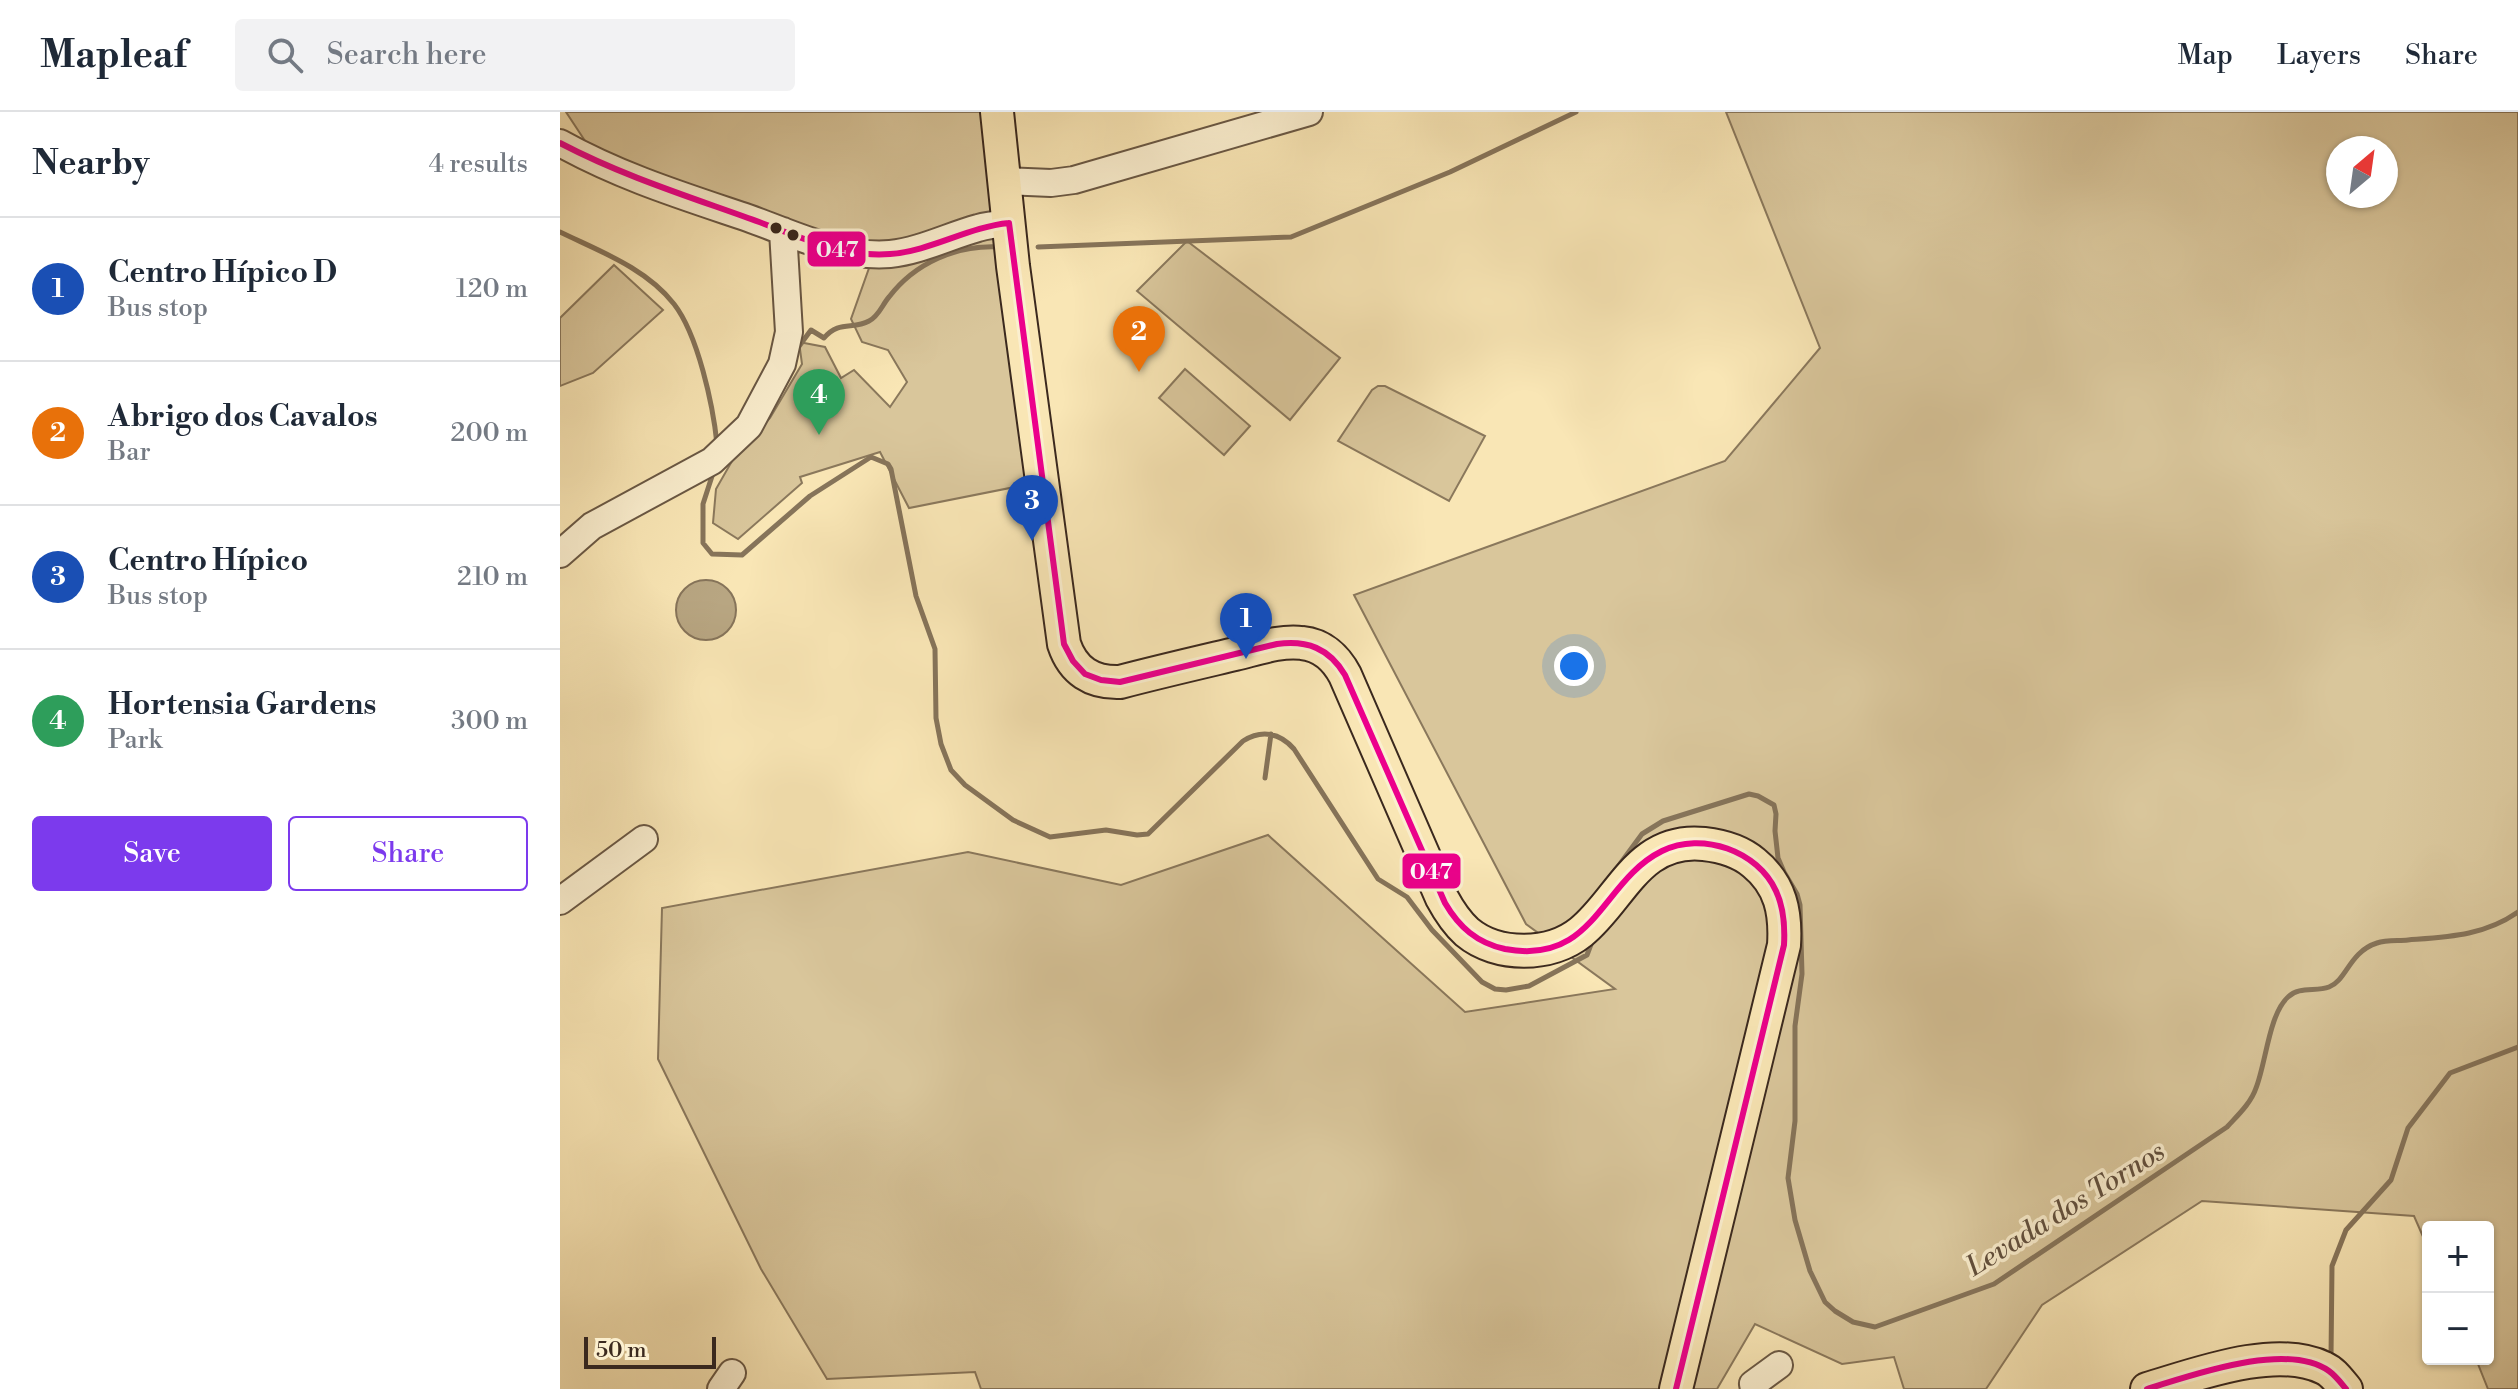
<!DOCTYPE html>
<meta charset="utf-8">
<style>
body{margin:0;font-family:"Libre Bodoni",serif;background:#f2f2f3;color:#1f2937}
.controls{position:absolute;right:24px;bottom:24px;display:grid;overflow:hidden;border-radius:8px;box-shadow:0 2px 6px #0004}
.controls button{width:72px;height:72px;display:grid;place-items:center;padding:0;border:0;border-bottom:2px solid #e0e1e3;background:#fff;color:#1f2937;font:40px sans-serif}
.compass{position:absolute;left:1766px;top:24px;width:72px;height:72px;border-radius:50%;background:#fff;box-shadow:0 2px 6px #0004;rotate:29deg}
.scale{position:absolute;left:24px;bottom:20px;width:132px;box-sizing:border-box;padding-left:8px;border:4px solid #3b291e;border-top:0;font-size:22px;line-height:28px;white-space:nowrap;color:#3b291e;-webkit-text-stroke:6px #fbefcf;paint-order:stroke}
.you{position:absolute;left:1014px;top:554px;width:28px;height:28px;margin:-20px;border:6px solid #fff;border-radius:50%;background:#1a73e8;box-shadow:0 0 0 12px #1a73e833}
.badge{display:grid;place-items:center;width:52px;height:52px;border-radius:50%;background:#7c3aed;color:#fff;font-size:26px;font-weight:700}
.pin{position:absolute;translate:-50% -66px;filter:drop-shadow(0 2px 4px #0008)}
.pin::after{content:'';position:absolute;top:42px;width:28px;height:24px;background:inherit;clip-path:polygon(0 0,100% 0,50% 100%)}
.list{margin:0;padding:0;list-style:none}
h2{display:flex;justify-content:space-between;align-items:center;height:104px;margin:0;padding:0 32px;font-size:34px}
h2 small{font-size:26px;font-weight:400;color:#747a83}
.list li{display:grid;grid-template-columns:52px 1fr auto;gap:24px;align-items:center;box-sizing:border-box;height:144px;padding:0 32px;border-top:2px solid #e0e1e3}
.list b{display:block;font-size:30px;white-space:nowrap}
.list p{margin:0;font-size:26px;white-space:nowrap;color:#747a83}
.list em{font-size:26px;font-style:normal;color:#747a83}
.actions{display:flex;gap:16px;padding:24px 32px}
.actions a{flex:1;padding:18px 0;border:2px solid #7c3aed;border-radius:8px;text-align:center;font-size:28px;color:#7c3aed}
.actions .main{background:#7c3aed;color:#fff}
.icon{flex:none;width:44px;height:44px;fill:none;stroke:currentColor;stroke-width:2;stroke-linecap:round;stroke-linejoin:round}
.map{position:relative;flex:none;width:1958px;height:1277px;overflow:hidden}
header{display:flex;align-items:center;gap:48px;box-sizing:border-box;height:112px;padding:0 40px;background:#fff;border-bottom:2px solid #e0e1e3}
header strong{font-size:38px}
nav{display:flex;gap:44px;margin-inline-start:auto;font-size:28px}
.search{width:560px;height:72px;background:#f2f2f3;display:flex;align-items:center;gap:20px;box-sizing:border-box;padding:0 28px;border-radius:8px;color:#747a83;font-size:30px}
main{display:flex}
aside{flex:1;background:#fff}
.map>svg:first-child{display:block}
.green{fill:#d9c69b;stroke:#8a785c;stroke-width:2;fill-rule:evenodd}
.water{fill:#b8a682;stroke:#86745a;stroke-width:2}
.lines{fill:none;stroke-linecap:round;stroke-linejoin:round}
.stream{stroke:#86745a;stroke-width:5}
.minor-casing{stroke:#6a5844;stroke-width:30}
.major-casing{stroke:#3b291e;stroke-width:36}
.minor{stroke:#fbefcf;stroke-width:26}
.major{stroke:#f9e6b5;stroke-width:32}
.bus-1-casing{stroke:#fbefcf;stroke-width:12}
.bus-1{stroke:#ec008c;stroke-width:6}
.bus-dot{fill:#3b291e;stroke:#fbefcf;stroke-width:3}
.labels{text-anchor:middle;stroke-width:7;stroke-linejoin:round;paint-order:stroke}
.water-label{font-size:28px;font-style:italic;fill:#604e3c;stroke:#fbefcf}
.line-badge{stroke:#fbefcf;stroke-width:3}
.badge-label{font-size:22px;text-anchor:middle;font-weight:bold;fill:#fff}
</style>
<header>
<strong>Mapleaf</strong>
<div class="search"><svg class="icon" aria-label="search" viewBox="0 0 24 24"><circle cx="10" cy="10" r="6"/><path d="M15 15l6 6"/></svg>Search here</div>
<nav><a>Map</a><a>Layers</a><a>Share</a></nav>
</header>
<main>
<aside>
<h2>Nearby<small>4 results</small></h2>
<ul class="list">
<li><span class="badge" style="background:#1a4fb4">1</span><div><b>Centro Hípico D</b><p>Bus stop</p></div><em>120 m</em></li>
<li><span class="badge" style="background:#e8710a">2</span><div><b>Abrigo dos Cavalos</b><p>Bar</p></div><em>200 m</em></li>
<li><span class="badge" style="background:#1a4fb4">3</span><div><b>Centro Hípico</b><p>Bus stop</p></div><em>210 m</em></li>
<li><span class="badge" style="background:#2e9e5b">4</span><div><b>Hortensia Gardens</b><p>Park</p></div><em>300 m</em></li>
</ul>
<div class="actions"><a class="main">Save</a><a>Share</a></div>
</aside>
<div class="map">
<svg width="1958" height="1277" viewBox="0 0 1958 1277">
<rect width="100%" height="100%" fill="#f9e6b5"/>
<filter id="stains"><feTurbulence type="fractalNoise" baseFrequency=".0025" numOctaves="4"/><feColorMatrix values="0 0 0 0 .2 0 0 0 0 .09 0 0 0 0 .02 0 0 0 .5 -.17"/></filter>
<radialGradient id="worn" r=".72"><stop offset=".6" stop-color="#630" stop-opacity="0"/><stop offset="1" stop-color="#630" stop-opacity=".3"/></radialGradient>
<path class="green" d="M6,0H443L475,371L349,396L320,340L240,365L242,371L178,427L153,411L156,377L176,342L210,306L242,252L239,230L265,235L281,266L294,258L330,295L347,270L328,238L302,230L291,207L314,142L33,41Z
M1166,0H1958V1277H1928L1916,1247H1928V1115H1868V1136L1854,1104L1642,1089L1482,1193L1426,1277H1344L1334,1245L1282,1252L1195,1212L1157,1277H421L415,1260L267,1267L201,1157L98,947L102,796L408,740L561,773L708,723L905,900L1055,877L966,812L794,483L1165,349L1260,236ZM1778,36H1826V84H1778Z
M627,129L780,246L730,308L577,179Z
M54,153L103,198L33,261L0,274V206Z
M625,257L690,314L664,343L599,286Z
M818,274H825L925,324L889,389L778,329L812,278Z"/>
<path class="water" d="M116 498a30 30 0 1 1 60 0a30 30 0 1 1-60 0Z"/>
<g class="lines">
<path class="stream" d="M0,120C39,139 86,156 114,192C138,223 153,293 157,332
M478,135L731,125L890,60L1016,0
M237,237L251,218L264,226C279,208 293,218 309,209C319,204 322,193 329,185C355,151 396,133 438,135
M154,358L143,392V431L152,442L182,443L250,384L311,345L328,352L331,357L356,484L375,537L376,606L381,632L391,658L405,673L453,708L490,725L546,718L577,723L588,722L683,629C702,617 720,621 734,637L818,767L847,785L872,818L922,870L935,877L946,878L969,874L1027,843L1033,827
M705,666L711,622
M1054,760L1082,722L1103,709L1189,682L1198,684L1214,693L1216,702L1215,719L1218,746L1224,760L1237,782L1240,793L1242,862L1235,914V1009L1228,1066L1235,1108L1250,1159L1265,1190L1275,1199L1293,1210L1315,1215L1434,1172L1667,1015C1678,1003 1691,991 1696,976C1706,951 1709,902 1728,885C1739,874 1756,880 1769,875C1787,868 1789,840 1817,831C1826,828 1838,829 1848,828C1887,825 1924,824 1958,800
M1771,1245L1772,1154L1786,1118L1831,1068L1848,1016L1890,961L1958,935"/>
<g class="minor-casing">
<path id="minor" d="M0,31C61,65 123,84 188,106C233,122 280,146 330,142C360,139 389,124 418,116C428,113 439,112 449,111
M442,69L491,71L514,68L749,0
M0,442L32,414L152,349L189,314L222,252L229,220L223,119
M0,789L84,727
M161,1277L172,1261
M1194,1277L1193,1272L1219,1253"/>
</g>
<g class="major-casing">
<path id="major" d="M437,0L453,154L504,532C513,559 532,571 560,570C598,560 637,551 675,542C696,537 721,528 742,531C762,533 776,546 785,563L882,786C889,799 896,810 907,820C937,845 990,845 1021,820C1061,788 1078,725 1144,732C1162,734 1180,739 1194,751C1221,773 1226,801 1224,833L1116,1277
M1587,1277C1635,1263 1715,1232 1764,1256C1773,1260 1779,1269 1786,1277"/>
</g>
<use href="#minor" class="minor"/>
<use href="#major" class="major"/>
<g class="bus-1-casing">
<path id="bus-1" d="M0,31C61,63 124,83 188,106C234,122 280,146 330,142C371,139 408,115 449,111
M449,111L504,532L513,549L525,562L541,568L560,570L717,532C747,528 769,536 785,563L885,791C899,815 917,831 945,837C1035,854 1041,769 1102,739C1142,719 1198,739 1216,779C1224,796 1225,815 1224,833L1116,1277
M1587,1277C1633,1263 1726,1229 1769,1259C1776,1264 1781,1271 1786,1277"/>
</g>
<use href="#bus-1" class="bus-1"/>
</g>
<g class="bus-dot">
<circle cx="216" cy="116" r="7"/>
<circle cx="233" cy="123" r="7"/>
</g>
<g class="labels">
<g class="water-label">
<text transform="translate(1505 1096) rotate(-32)" y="10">Levada dos Tornos</text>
</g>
</g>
<g class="line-badge">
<rect x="246" y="118" width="61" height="38" rx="8" fill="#ec008c"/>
<rect x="841" y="740" width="61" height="38" rx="8" fill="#ec008c"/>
</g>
<g class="badge-label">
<text x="277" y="145">047</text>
<text x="871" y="767">047</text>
</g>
<rect width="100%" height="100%" filter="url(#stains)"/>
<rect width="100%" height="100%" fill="url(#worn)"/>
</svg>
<div class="controls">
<button>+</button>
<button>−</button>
</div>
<svg class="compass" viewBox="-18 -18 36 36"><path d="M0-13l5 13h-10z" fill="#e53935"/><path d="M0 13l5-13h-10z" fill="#747a83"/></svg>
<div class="scale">50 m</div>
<div class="you"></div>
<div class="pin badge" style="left:686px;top:547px;background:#1a4fb4">1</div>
<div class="pin badge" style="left:579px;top:260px;background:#e8710a">2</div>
<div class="pin badge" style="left:472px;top:429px;background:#1a4fb4">3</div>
<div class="pin badge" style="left:259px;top:323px;background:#2e9e5b">4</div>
</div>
</main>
